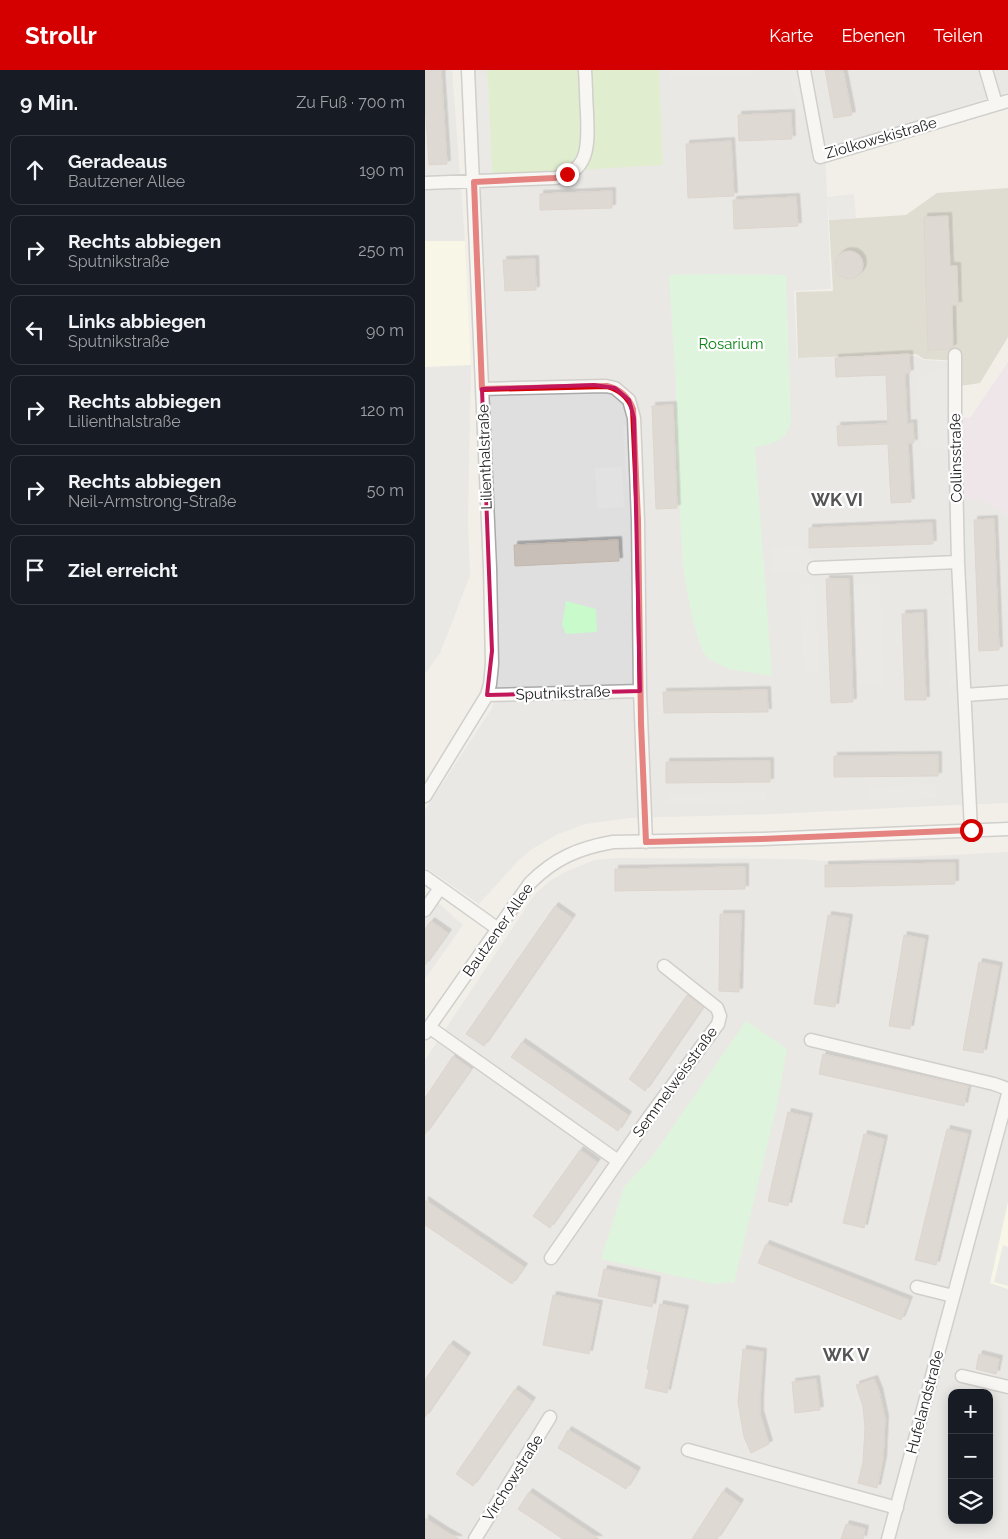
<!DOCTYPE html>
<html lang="de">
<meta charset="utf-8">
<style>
body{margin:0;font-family:Raleway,sans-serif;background:#20242c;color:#f1f3f6}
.controls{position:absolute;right:15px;bottom:15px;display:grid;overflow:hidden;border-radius:10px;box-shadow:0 2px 12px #0003}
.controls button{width:45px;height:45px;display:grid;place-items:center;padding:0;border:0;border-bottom:1px solid #363941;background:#171b24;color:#f1f3f6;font:25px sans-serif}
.stop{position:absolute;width:15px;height:15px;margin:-11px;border:4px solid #d40000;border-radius:50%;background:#fff}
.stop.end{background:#d40000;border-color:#fff;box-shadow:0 1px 5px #0008}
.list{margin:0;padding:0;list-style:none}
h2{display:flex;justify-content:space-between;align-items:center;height:65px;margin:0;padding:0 20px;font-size:21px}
h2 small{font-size:16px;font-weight:400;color:#9ea1a6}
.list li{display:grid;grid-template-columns:32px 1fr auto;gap:15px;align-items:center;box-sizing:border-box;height:70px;margin:0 10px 10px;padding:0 10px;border:1px solid #363941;border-radius:10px}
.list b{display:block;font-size:19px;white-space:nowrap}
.list p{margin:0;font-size:16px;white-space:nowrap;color:#9ea1a6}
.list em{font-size:16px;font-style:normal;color:#9ea1a6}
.icon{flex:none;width:28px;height:28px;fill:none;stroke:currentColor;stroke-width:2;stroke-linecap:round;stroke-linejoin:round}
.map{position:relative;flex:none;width:583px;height:1469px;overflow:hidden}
header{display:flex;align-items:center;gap:30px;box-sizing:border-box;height:70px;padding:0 25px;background:#d40000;color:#fff}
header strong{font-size:24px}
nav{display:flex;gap:28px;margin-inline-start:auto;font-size:18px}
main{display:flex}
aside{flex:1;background:#171b24}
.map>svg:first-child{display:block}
.residential{fill:#e0dfdf;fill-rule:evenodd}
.industrial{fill:#ebdbe8}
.education{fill:#ffffe5}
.construction{fill:#c7c7b4}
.grass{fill:#cdebb0}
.park{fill:#c8facc}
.parking{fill:#e2e2e2}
.building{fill:#c7bfb8;stroke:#c4b6ab;filter:url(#shadow)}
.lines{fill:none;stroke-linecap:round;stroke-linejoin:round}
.minor-casing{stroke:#a9a9a9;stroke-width:15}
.minor{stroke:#fff;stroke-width:12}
.route{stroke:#d40000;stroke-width:6}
.marked{fill:none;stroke:#c2185b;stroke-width:4;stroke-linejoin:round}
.labels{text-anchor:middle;stroke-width:4.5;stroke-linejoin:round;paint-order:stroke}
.street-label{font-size:15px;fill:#222;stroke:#fff}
.park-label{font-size:15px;fill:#0c8416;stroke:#fff}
.quarter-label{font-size:18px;font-weight:bold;fill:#555;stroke:#fff}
</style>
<header>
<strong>Strollr</strong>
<nav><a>Karte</a><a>Ebenen</a><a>Teilen</a></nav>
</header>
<main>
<aside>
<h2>9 Min.<small>Zu Fuß · 700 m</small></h2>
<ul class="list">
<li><svg class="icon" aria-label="ahead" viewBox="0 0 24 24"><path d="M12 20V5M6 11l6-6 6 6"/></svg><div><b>Geradeaus</b><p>Bautzener Allee</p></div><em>190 m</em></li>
<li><svg class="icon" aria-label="right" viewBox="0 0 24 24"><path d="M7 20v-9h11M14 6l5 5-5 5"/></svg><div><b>Rechts abbiegen</b><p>Sputnikstraße</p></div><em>250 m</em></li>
<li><svg class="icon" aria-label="left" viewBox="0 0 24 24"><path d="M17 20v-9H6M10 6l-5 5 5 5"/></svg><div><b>Links abbiegen</b><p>Sputnikstraße</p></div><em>90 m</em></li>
<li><svg class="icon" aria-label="right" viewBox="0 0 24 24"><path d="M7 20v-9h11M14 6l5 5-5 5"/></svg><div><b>Rechts abbiegen</b><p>Lilienthalstraße</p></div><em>120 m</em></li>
<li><svg class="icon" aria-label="right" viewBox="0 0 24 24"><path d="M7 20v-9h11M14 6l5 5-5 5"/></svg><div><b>Rechts abbiegen</b><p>Neil-Armstrong-Straße</p></div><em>50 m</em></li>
<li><svg class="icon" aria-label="arrive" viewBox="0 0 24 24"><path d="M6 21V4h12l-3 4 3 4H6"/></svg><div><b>Ziel erreicht</b></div></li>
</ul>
</aside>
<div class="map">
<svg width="583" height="1469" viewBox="0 0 583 1469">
<defs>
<filter id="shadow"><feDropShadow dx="3.5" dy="-3.5" stdDeviation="0" flood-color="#0004"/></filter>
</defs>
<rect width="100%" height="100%" fill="#f2efe9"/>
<path class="residential" d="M0,0H27L40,171L46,295L43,450L45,506L15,583L0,604Z
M44,0H583V22L400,79L406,219L369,221L372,288L491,286L499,290L528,292L533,429L555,428L583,446V733L485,737L352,744L205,748L161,754L133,764L107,779L93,791L54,834L0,797V740L67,638L72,619L74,593L73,567L65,498Z
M583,782V1469H0V990L110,824L125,811L142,801L170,790L191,788L368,789L402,791ZM527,1323H564V1450H527Z
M0,821L38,855L0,909Z"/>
<path class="industrial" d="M583,292V446L555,428L532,429L531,347L545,348Z"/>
<path class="education" d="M0,171H40L46,295L0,297Z
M583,1132V1219L565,1213Z"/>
<path class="construction" d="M583,118V267L555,313L535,316V291L499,289L491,284L373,288L371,222L408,221L404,150L481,145L512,123Z"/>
<path class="grass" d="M62,0H234L238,95L67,105Z"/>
<path class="park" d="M288,204L361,205L366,351C361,372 349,373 330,377L347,606L304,599L284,589L279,583L273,568L267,547L258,498L251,369V316L244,205Z
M141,531L171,539L172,562L141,564L137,555Z
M321,951L362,979L352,1035L309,1213L304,1212L288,1214L176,1189L199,1117L227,1087Z"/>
<path class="parking" d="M50,0L63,9L67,105H55Z
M242,0H330V4L243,8Z
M364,0H373L381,46L373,48Z
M429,124L431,148L404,150L402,127Z
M525,296L526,377L496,378L493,306Z
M198,356H209L212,412H201Z
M197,397L199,437L172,439L170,398Z
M374,475L389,489L510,484L511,493L386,496L382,506L367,501L346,502L345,477Z
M374,514H390L394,602L378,603Z
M455,514L459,615L433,616L429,515Z
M522,525H532L535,614L525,615Z
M510,714L511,728L443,731L442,717Z
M341,722V731L241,734V724Z
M578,1175L583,1177V1216L569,1212Z"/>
<path class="building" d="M0,0H16L22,94L4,95L0,34Z
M400,0H418L427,45L409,48Z
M366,43L367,69L314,71L313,45Z
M306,71L309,126L263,128L261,74Z
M187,121V138L115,140V124Z
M371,127L373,156L309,159L308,130Z
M523,146L525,196H532L533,235H527L528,277L525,279L503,280L499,147Z
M410 195a14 14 0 1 1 28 0a14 14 0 1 1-28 0Z
M110,189L111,220L80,221L78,190Z
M484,284L485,303L480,304L482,354L488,353L489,373H483L486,432L466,433L463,374L413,376L412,356L463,354L461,305L411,307L410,288Z
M248,335L252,438L231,439L227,336Z
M569,449L574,580L554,581L549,450Z
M507,453L508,474L384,478V458Z
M193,470L194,491L90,496L89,475Z
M401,509H424L428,632L406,633Z
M498,543L501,630H480L477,544Z
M342,620L343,642L239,643L238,622Z
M513,685V706L409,707V686Z
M345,691V712L241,713V692Z
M530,793V814L400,817V795Z
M320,797V819L190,821V799Z
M130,836L147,848L59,976L41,964Z
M295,844H316L314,922L294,921Z
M403,845L424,848L410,937L389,934Z
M6,851L23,863L0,895V859Z
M479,865L500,869L485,959L464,956Z
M554,892L574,896L558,983L538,980Z
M262,925L278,937L220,1021L204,1009Z
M97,972L203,1045L193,1061L86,987Z
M398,984L543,1016L539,1036L394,1004Z
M28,986L46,999L0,1064V1028Z
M363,1042L384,1047L363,1136L343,1131Z
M522,1059L543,1064L511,1195L490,1190Z
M439,1064L459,1069L439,1158L418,1153Z
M155,1080L172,1092L125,1158L108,1146Z
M0,1130L99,1197L87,1214L0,1155Z
M341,1174L484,1230L476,1250L333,1193Z
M179,1199L232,1210L227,1237L173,1226Z
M128,1225L174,1234L164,1284L118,1275Z
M235,1234L260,1239L242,1323L220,1318L224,1299H222Z
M25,1274L42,1286L0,1347V1310Z
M318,1279L338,1282L335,1329V1344L344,1374L326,1383L319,1367L313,1332Z
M554,1284L574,1289L571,1304L551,1299Z
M391,1309L395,1340L370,1343L367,1312Z
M449,1309L454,1321L460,1349L458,1390L452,1418L433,1413L438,1392L440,1358L438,1337L431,1315Z
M90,1319L107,1331L48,1416L31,1404Z
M143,1360L212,1401L201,1419L133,1378Z
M298,1421L315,1433L292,1469H267Z
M104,1422L147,1451L174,1469H138L93,1439Z
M0,1448L20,1461L34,1469H0Z
M421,1454L440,1459L438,1469H416Z"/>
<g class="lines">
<g class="minor-casing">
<path id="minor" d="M379,0L395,87L583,31
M561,0L571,34
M0,113L130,108C166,102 163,72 162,43C161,29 161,14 160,0
M530,285V361L533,492L546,760
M57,319L181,316L190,318L204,330L209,348L213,451L215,621
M389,498L533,492
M62,625L215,621L221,772
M540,625L583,622
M0,726L62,625L65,614L67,594L65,498L43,0
M0,807L73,859
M0,840L15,818
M4,957L193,1091
M0,963L105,813C130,788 154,778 188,772L336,769L583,759
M386,970L569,1014L583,1019
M126,1188L224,1047L293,954L295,946L292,938L239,896
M492,1217L528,1226
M537,1306L583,1317
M263,1380L472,1438
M50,1469L125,1347
M463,1469L583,1024"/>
</g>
<use href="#minor" class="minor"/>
</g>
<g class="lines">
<path class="route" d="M142,104L130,108L49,112L57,319L182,316C194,319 203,326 208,339L213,450L216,653L221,772L336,769L546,760"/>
</g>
<path d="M0 0H583V1469H0ZM169,315L190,318L204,330L209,348L215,621L62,625L67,581L57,319Z" fill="#f2efe9" fill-opacity=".55" fill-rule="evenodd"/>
<path class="marked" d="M169,315L190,318L204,330L209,348L215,621L62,625L67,581L57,319Z"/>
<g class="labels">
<g class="street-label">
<text transform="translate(456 68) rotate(-16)" y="5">Ziolkowskistraße</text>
<text transform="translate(60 387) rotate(-92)" y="5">Lilienthalstraße</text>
<text transform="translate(531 388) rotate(-91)" y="5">Collinsstraße</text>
<text transform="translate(138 623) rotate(-2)" y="5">Sputnikstraße</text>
<text transform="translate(73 860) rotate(-55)" y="5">Bautzener Allee</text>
<text transform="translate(250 1012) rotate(-54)" y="5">Semmelweisstraße</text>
<text transform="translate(500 1332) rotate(-75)" y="5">Hufelandstraße</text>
<text transform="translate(88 1408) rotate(-58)" y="5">Virchowstraße</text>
</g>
<g class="park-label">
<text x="306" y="279">Rosarium</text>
</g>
<g class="quarter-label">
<text x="412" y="436">WK VI</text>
<text x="421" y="1291">WK V</text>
</g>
</g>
</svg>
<div class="controls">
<button>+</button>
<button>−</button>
<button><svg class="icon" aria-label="layers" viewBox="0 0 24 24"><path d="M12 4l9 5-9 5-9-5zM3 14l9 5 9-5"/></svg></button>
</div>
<div class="stop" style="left:546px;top:760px"></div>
<div class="stop end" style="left:142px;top:104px"></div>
</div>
</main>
